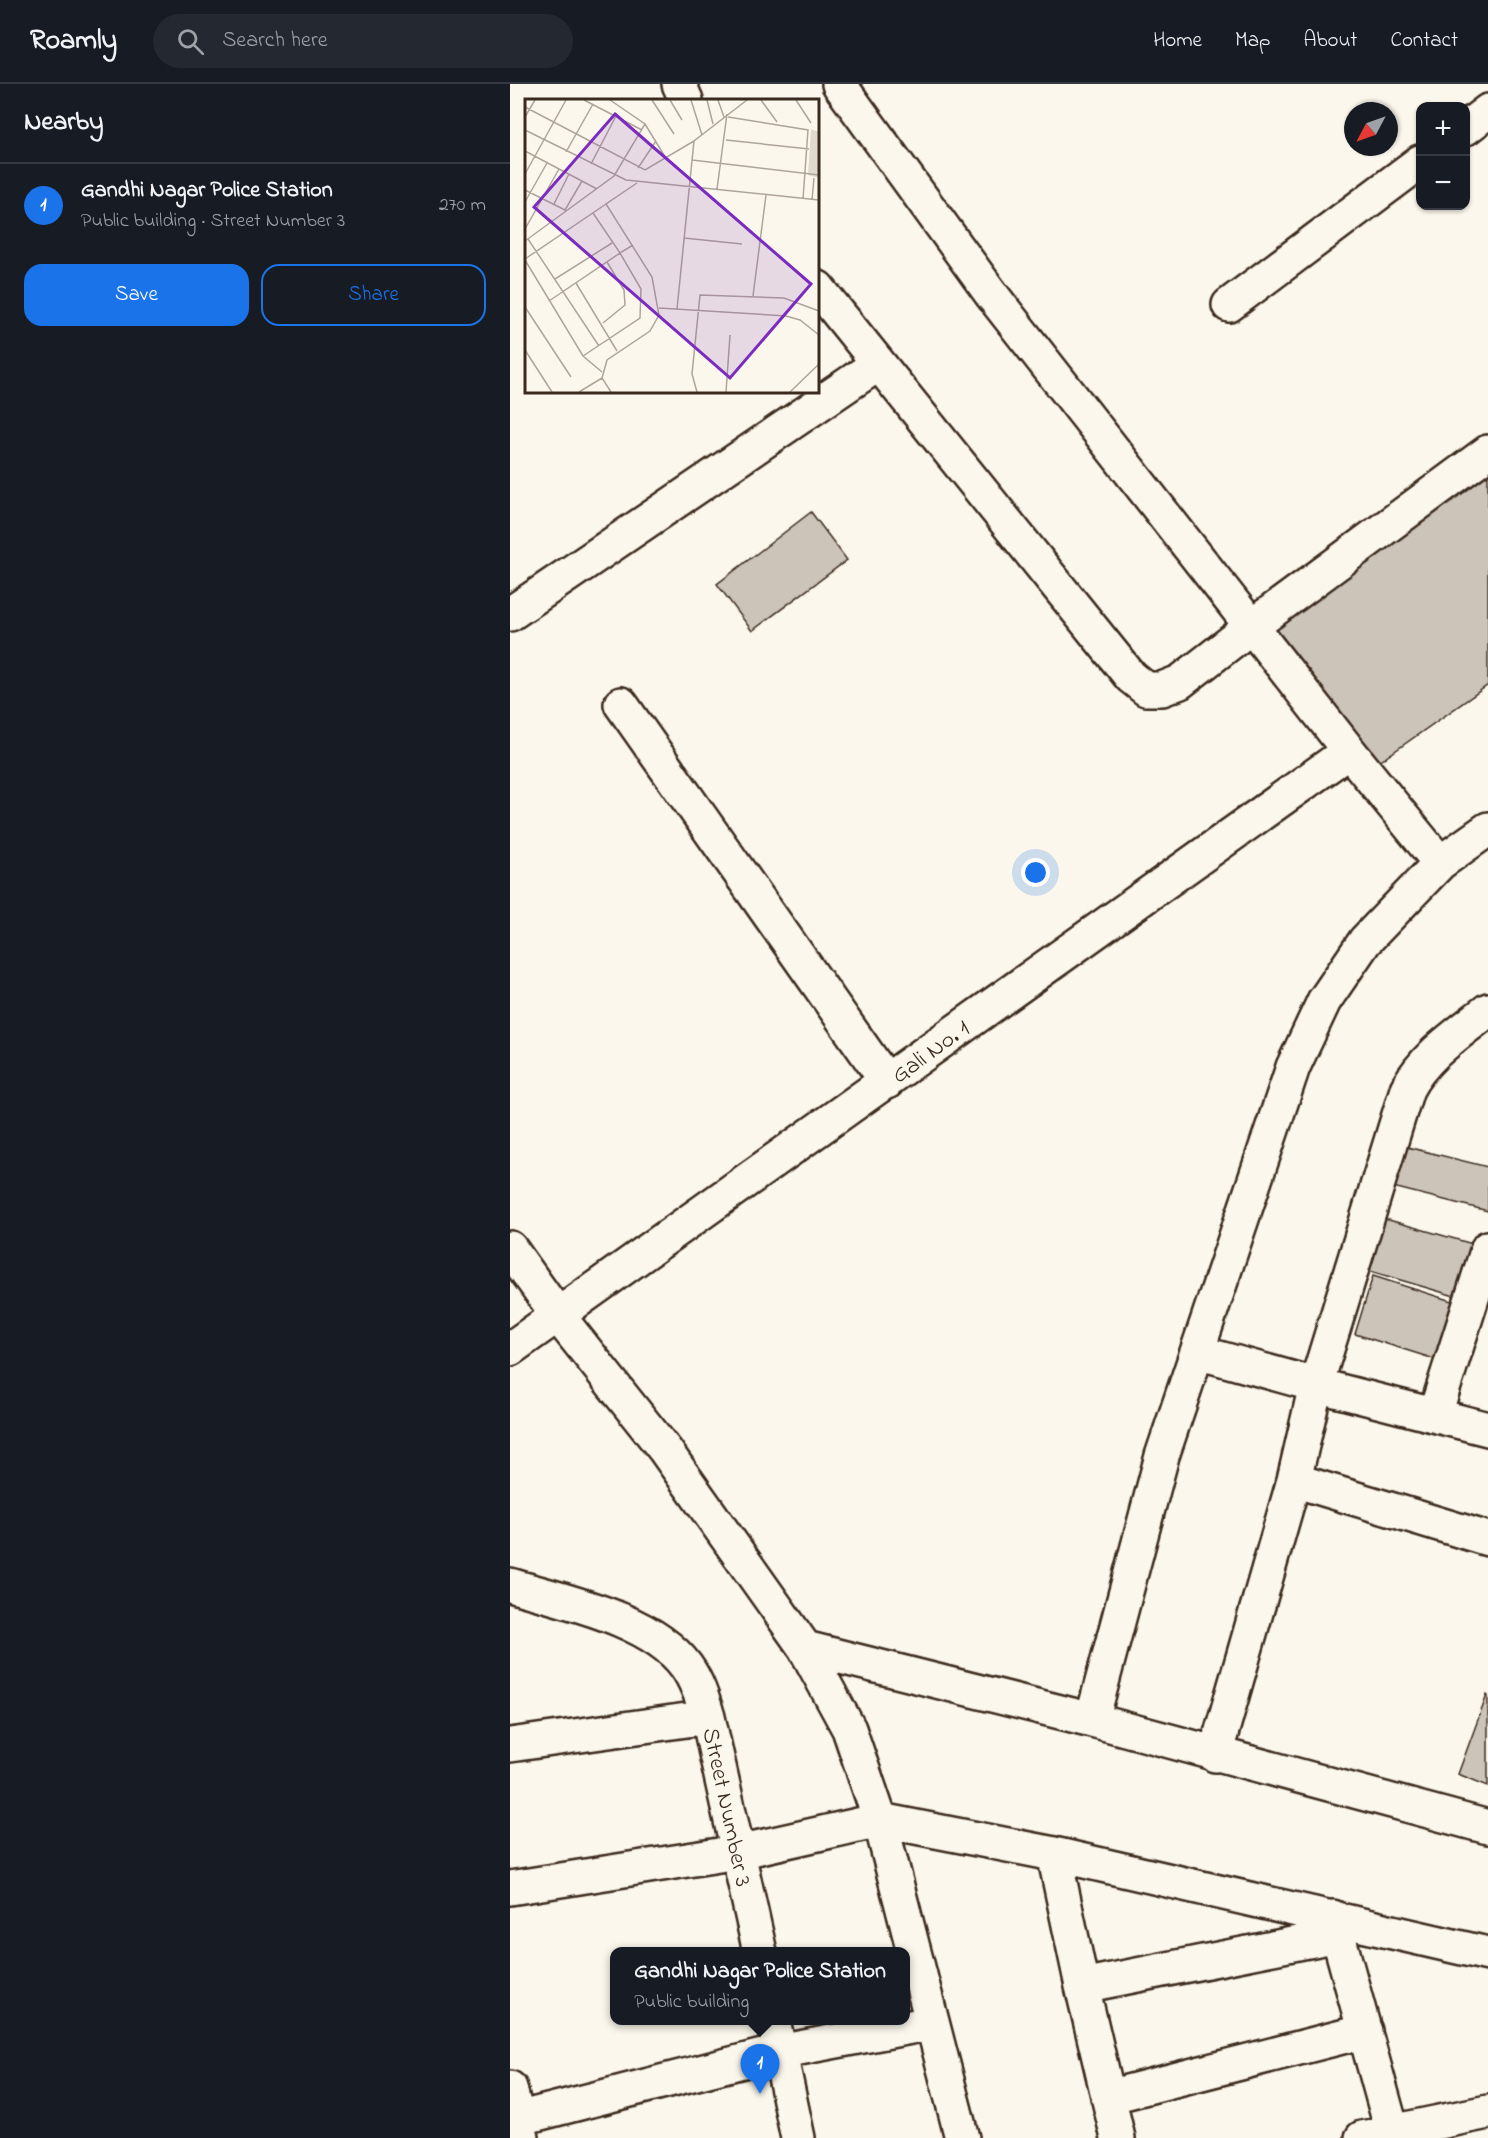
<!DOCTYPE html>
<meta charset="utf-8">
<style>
body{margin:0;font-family:"Indie Flower",sans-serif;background:#242831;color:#f1f3f6}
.controls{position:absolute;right:18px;top:18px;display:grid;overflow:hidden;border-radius:12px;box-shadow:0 2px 4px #0004}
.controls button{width:54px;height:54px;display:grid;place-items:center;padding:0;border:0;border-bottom:2px solid #363941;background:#171b24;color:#f1f3f6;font:30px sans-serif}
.compass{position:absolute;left:834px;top:18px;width:54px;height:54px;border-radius:50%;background:#171b24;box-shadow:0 2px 4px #0004;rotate:229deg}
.you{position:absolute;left:526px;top:789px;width:21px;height:21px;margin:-15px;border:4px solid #fff;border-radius:50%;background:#1a73e8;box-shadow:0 0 0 9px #1a73e833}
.badge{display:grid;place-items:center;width:39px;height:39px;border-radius:50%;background:#1a73e8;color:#fff;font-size:20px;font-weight:700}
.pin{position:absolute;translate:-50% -50px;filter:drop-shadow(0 2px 3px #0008)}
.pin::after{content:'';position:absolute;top:32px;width:21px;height:18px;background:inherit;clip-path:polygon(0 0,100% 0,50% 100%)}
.popup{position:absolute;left:100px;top:1863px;width:300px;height:78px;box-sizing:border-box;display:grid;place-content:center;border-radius:12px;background:#171b24;filter:drop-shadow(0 2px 4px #0005);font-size:20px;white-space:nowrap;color:#9ea1a6}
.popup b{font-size:22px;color:#f1f3f6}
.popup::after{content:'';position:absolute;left:50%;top:100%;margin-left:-12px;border:12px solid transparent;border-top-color:#171b24}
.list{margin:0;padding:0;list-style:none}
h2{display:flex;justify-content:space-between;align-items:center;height:78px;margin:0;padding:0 24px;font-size:26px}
h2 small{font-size:20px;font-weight:400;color:#9ea1a6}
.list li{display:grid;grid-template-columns:39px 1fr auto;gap:18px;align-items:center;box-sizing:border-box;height:84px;padding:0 24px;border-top:2px solid #363941}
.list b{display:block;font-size:22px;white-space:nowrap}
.list p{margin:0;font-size:20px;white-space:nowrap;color:#9ea1a6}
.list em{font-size:20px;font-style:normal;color:#9ea1a6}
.actions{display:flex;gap:12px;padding:18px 24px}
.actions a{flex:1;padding:14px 0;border:2px solid #1a73e8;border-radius:18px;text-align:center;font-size:21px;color:#1a73e8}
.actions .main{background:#1a73e8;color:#fff}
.icon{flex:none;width:33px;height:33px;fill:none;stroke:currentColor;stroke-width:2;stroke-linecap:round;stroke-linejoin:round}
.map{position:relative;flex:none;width:978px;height:2054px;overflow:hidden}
header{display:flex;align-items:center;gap:36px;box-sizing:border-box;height:84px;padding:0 30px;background:#171b24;border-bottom:2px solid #363941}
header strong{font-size:28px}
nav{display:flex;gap:33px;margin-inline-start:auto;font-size:21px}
.search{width:420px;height:54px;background:#242831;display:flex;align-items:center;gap:15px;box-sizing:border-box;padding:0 21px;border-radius:33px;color:#9ea1a6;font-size:22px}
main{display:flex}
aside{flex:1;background:#171b24}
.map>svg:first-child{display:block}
.building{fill:#ccc4b9;stroke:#3b2a1e;stroke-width:1.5}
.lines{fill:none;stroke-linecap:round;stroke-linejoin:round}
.minor-casing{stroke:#3b2a1e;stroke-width:38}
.minor{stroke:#fbf7ec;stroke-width:33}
.labels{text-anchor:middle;stroke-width:6;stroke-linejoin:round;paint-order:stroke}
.street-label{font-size:24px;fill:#3b2a1e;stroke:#fbf7ec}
.inset-road{fill:none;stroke:#aea59a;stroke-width:1.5}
.view{fill:#7b2cbf;fill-opacity:0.15;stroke:#7b2cbf;stroke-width:3}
.inset-edge{fill:none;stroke:#3b2a1e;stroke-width:3}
</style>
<header>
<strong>Roamly</strong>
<div class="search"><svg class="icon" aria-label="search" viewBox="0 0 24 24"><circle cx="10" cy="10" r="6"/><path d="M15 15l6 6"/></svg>Search here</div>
<nav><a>Home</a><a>Map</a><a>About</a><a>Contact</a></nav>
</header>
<main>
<aside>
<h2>Nearby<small></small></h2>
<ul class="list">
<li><span class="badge">1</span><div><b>Gandhi Nagar Police Station</b><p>Public building · Street Number 3</p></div><em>270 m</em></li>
</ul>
<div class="actions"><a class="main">Save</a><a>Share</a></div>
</aside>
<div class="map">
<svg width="978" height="2054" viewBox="0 0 978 2054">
<rect width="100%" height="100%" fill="#fbf7ec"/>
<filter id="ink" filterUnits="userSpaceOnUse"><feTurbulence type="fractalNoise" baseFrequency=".0167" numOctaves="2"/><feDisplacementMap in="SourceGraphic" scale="12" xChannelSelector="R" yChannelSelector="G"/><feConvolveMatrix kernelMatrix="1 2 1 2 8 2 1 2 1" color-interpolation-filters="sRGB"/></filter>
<g filter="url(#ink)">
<path class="building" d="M978,381V601L865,681L758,544Z
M301,428L337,476L242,547L207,500Z
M889,1061L978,1083V1127L879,1102Z
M865,1132L973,1163L958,1216L850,1184Z
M863,1192L951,1220L934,1278L845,1250Z
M977,1611L978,1612V1702L948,1690Z"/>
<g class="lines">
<g class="minor-casing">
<path id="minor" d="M169,0L176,16
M329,0L482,211L839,667L930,779
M956,44L978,27
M308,204L621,593L636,605H652L670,598L742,542L978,368
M719,221L910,78
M0,530L368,280
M111,620L377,998
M978,926C948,950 915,971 897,1005L806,1301L978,1345
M0,1164L49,1233L155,1366L295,1564L339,1645L370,1736L452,2054
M0,1265L839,667
M687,1268L806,1301L784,1396L705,1671
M925,1330L978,1164
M784,1396L978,1455
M0,1501C54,1517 142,1535 176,1582C187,1597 193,1616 198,1633L250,1868
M295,1564L582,1636L652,1372L783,983L814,917L855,857L930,779L978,745
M582,1636L978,1743
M0,1661L198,1633
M544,1770L572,1902L608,2054
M0,1804L228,1768L370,1736L544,1770L978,1870
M823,1833L884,2054
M572,1902L828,1851
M263,1936L288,2054
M0,2004L12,2054
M598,2013L855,1947
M7,2035L268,1968L422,1939
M852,2054L978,2028"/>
</g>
<use href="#minor" class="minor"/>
</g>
</g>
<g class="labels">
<g class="street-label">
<text transform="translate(420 967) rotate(-36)" y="8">Gali No. 1</text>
<text transform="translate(218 1723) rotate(78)" y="8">Street Number 3</text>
</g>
</g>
<g transform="translate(15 15)">
<rect width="294" height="294" fill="#fbf7ec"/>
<path d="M286,30L294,33V79L283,76Z" fill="#dfd9ce"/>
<path class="inset-road" d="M59,1L117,31M127,1L149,35M145,1L157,21M166,1L177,36M182,1L188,25M193,1L199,18M236,1L252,23M271,1L286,24M0,8L120,71L169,42M0,18L10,1M203,18L283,31L278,100M120,25L142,61M0,31L101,81L294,101M201,41L284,50M0,52L72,90M41,53L68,5M167,61L294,76M66,65L91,17M113,69L131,42M0,75L41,1M192,90L202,15M0,91L42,112M287,101L289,79M0,103L22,64M29,105L44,75M40,111L57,82M68,114L95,154L108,146M0,130L34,70M159,139L217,145M3,140L74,247M0,142L89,77L120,25L85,1M0,160L81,105M0,161L58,257L77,273M30,180L87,144M51,184L92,252M228,197L241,96M24,202L95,154L116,190L115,219L58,257M0,208L46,278M134,209L261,217L275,221L294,236M152,210L169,42L222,1M78,224L100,206L99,191L82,163M0,251L27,293M54,293L77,279M86,293L77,279L82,261L125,232L134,216L127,178L81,105L112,84M172,293L167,275L175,196L259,199L294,212M201,293L205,236M265,293L294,265"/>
<path class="view" d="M90,15L286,185L205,279L9,108Z"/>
<rect width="294" height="294" class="inset-edge"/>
</g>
</svg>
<div class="controls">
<button>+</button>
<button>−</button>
</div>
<svg class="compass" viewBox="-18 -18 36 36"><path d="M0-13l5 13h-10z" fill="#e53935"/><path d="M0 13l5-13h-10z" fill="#9ea1a6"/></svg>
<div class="you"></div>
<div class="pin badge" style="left:250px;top:2010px">1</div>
<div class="popup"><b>Gandhi Nagar Police Station</b>Public building</div>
</div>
</main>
